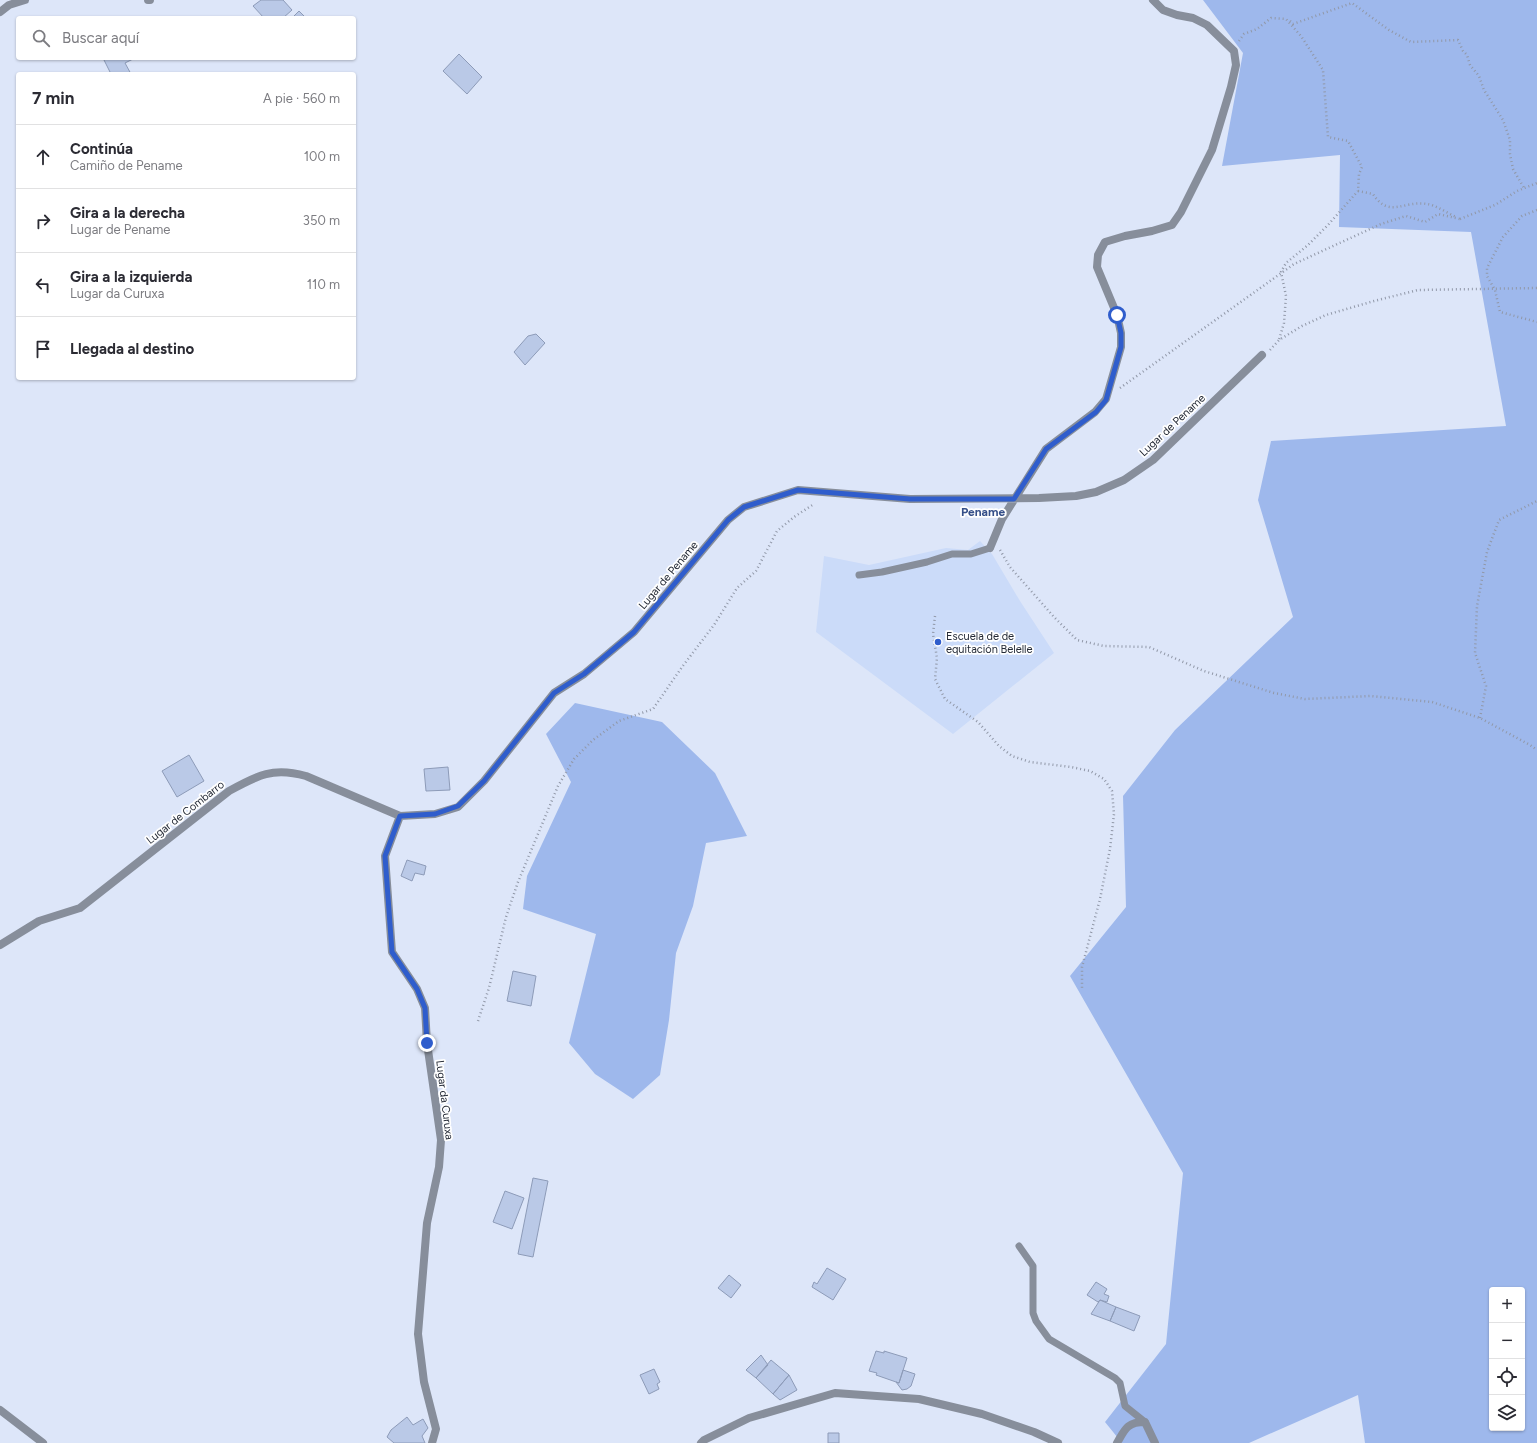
<!DOCTYPE html>
<html lang="es">
<meta charset="utf-8">
<style>
body{margin:0;font-family:Figtree,sans-serif;background:#f7f7f7;color:#2b2b33}
.controls{position:absolute;right:12px;bottom:12px;display:grid;overflow:hidden;border-radius:4px;box-shadow:0 1px 3px #0004}
.controls button{width:36px;height:36px;display:grid;place-items:center;padding:0;border:0;border-bottom:1px solid #e1e1e2;background:#fff;color:#2b2b33;font:20px sans-serif}
.stop{position:absolute;width:12px;height:12px;margin:-9px;border:3px solid #2f5dcc;border-radius:50%;background:#fff}
.stop.end{background:#2f5dcc;border-color:#fff;box-shadow:0 1px 4px #0008}
.list{margin:0;padding:0;list-style:none}
h2{display:flex;justify-content:space-between;align-items:center;height:52px;margin:0;padding:0 16px;font-size:17px}
h2 small{font-size:13px;font-weight:400;color:#7c7c81}
.list li{display:grid;grid-template-columns:26px 1fr auto;gap:12px;align-items:center;box-sizing:border-box;height:64px;padding:0 16px;border-top:1px solid #e1e1e2}
.list b{display:block;font-size:15px;white-space:nowrap}
.list p{margin:0;font-size:13px;white-space:nowrap;color:#7c7c81}
.list em{font-size:13px;font-style:normal;color:#7c7c81}
.icon{flex:none;width:22px;height:22px;fill:none;stroke:currentColor;stroke-width:2;stroke-linecap:round;stroke-linejoin:round}
.map{position:relative;flex:none;width:1537px;height:1443px;overflow:hidden}
.search{position:absolute;background:#fff;box-shadow:0 1px 3px #0004;left:16px;top:16px;width:340px;height:44px;display:flex;align-items:center;gap:10px;box-sizing:border-box;padding:0 14px;border-radius:4px;color:#7c7c81;font-size:15px}
.panel{position:absolute;background:#fff;box-shadow:0 1px 3px #0004;left:16px;top:72px;width:340px;height:308px;border-radius:4px}
.map>svg:first-child{display:block}
.built{fill:#cbdbf9}
.green{fill:#9eb8ec;fill-rule:evenodd}
.building{fill:#bac9e7;stroke:#8d9bb8}
.lines{fill:none;stroke-linecap:round;stroke-linejoin:round}
.path{stroke:#9198a8;stroke-width:2.5;stroke-dasharray:1 3;stroke-linecap:butt}
.service{stroke:#878e9b;stroke-width:7}
.minor{stroke:#878e9b;stroke-width:8}
.route{stroke:#2f5dcc;stroke-width:5}
.poi-dot{fill:#2f5dcc;stroke:#fff;stroke-width:1.5}
.labels{text-anchor:middle;stroke-width:3.5;stroke-linejoin:round;paint-order:stroke}
.street-label{font-size:11px;fill:#242a36;stroke:#fff}
.poi-label{font-size:11px;fill:#242a36;stroke:#fff;text-anchor:start}
.neighbourhood-label{font-size:12px;font-weight:bold;fill:#365089;stroke:#fff}
</style>
<div class="map">
<svg width="1537" height="1443" viewBox="0 0 1537 1443">
<rect width="100%" height="100%" fill="#dde6f9"/>
<path class="built" d="M980,541L992,554L1020,601L1054,653L953,734L816,632L824,556L869,565L946,548L968,550Z"/>
<path class="green" d="M1203,0H1537V1443H1365L1358,1395L1249,1443H1122L1105,1422L1166,1344L1183,1173L1070,976L1126,907L1123,796L1175,730L1293,617L1258,500L1271,441L1506,426L1471,232L1339,227L1340,155L1222,166L1243,53ZM1492,1290H1522V1428H1492Z
M575,703L662,722L715,773L747,836L706,843L693,906L676,953L669,1020L660,1075L633,1099L595,1074L569,1043L596,934L523,909L527,876L571,782L546,734Z"/>
<path class="building" d="M261,0H283L292,10L283,18H264L253,6Z
M299,11L306,18H292Z
M459,54L482,77L467,94L443,71Z
M103,58H135L125,63L131,74H111Z
M536,334L545,343L525,365L514,352L528,336Z
M189,755L204,781L177,797L162,771Z
M448,767L450,790L426,791L424,769Z
M407,860L426,866L424,875L415,873L412,881L401,876Z
M513,971L536,976L531,1006L507,1001Z
M533,1178L548,1181L533,1257L518,1254Z
M505,1191L524,1198L512,1229L493,1222Z
M827,1268L846,1279L833,1300L812,1287L814,1282L817,1284Z
M729,1275L741,1285L731,1298L718,1288Z
M1096,1282L1107,1289L1104,1294L1109,1296L1107,1302L1100,1300L1098,1302L1087,1295Z
M1100,1300L1116,1307L1110,1321L1091,1314Z
M1116,1307L1140,1316L1134,1331L1110,1321Z
M876,1351L884,1353V1351L907,1358L899,1383L876,1375L877,1373L869,1371Z
M761,1355L768,1365L756,1378L746,1370Z
M771,1360L789,1375L773,1394L756,1378Z
M654,1369L660,1382L657,1384L659,1389L649,1394L640,1375Z
M903,1370L915,1374L911,1386L907,1389L902,1390L896,1382L899,1383Z
M789,1375L797,1390L780,1400L773,1394Z
M407,1417L413,1425L423,1419L428,1428L422,1436L425,1443H394L387,1437L391,1430Z
M828,1433H839V1443H828Z"/>
<g class="lines">
<path class="path" d="M1290,21L1293,24L1352,3L1389,30L1411,42L1458,40L1463,51L1467,55L1470,65L1479,76L1484,90L1503,120L1510,140V154L1513,169L1524,188
M1239,41L1244,34L1257,29L1271,18L1286,19L1301,36L1323,70L1328,137L1348,141L1362,167L1359,174L1358,191L1328,225L1308,245L1286,263L1281,272L1286,296L1284,323L1279,340
M1358,191L1373,194C1389,219 1404,200 1427,204C1436,205 1447,213 1456,217
M1537,210L1522,216L1503,237L1487,268V276L1495,290L1500,312L1537,322
M1460,219L1495,205L1517,191L1537,183
M1270,350L1279,340L1302,326L1326,315L1374,301L1418,290L1537,288
M1120,388L1294,264L1381,224L1406,216L1425,222L1438,214L1460,219
M1000,550L1010,567L1054,617L1077,640L1104,646L1149,647L1204,671L1274,693L1305,699L1371,696L1432,702L1480,718L1530,745L1537,750
M935,616L933,634L937,658L935,679L945,699L978,722L999,746L1012,756L1030,762L1071,767L1090,771L1104,779L1112,791L1114,814L1110,849L1100,899L1082,967V990
M1480,718L1486,686L1475,653L1477,606L1487,552L1499,520L1537,501
M478,1021L489,988L506,917L518,882L558,786L574,759L593,740L619,721L653,709L682,667L714,625L737,588L756,571L777,531L794,517L814,504"/>
<path class="service" d="M859,575L882,572L927,562L952,554H971L990,548
M1019,1246L1033,1266V1313L1036,1321L1049,1339L1115,1378L1120,1383L1125,1406L1145,1422"/>
<path class="minor" d="M148,0H150
M0,12L9,5L25,0
M990,548L1002,519L1046,449L1095,412L1106,399L1121,347V333L1117,315L1097,267L1098,255L1105,242L1125,236L1152,231L1172,225L1181,212L1212,150L1231,87L1236,65L1234,51L1207,25L1193,18L1177,15L1163,10L1153,0
M400,816L385,856L392,952L417,989L425,1008L427,1043L441,1140L439,1167L427,1223L418,1334L424,1382L436,1429L432,1443
M0,945L39,921L80,908L229,791C258,775 273,767 306,776L400,816L435,814L458,807L484,781L554,693L584,674L634,632L728,520L744,507L798,490L910,499L1039,498L1076,496L1096,492L1124,480L1153,460L1262,355
M0,1410L43,1443
M701,1443L704,1440L749,1418L835,1393L919,1399L982,1414L1034,1432L1058,1443
M1117,1443C1125,1429 1127,1422 1145,1422L1155,1443"/>
</g>
<g class="lines">
<path class="route" d="M427,1043L425,1008L417,989L392,952L385,856L400,816L435,814L458,806L484,781L554,693L584,674L634,632L728,520L744,507L798,490L910,499H1014L1046,449L1096,412L1106,400L1121,347V333L1117,315"/>
</g>
<circle class="poi-dot" cx="938" cy="642" r="4"/>
<g class="labels">
<g class="street-label">
<text transform="translate(1172 425) rotate(-43)" y="4">Lugar de Pename</text>
<text transform="translate(668 575) rotate(-50)" y="4">Lugar de Pename</text>
<text transform="translate(185 812) rotate(-38)" y="4">Lugar de Combarro</text>
<text transform="translate(445 1100) rotate(83)" y="4">Lugar da Curuxa</text>
</g>
<g class="poi-label">
<text x="946" y="640">Escuela de de<tspan x="946" dy="13">equitación Belelle</tspan></text>
</g>
<g class="neighbourhood-label">
<text x="983" y="516">Pename</text>
</g>
</g>
</svg>
<div class="controls">
<button>+</button>
<button>−</button>
<button><svg class="icon" aria-label="locate" viewBox="0 0 24 24"><circle cx="12" cy="12" r="6"/><path d="M12 2v4M12 18v4M2 12h4M18 12h4"/></svg></button>
<button><svg class="icon" aria-label="layers" viewBox="0 0 24 24"><path d="M12 4l9 5-9 5-9-5zM3 14l9 5 9-5"/></svg></button>
</div>
<div class="stop" style="left:1117px;top:315px"></div>
<div class="stop end" style="left:427px;top:1043px"></div>
<div class="search"><svg class="icon" aria-label="search" viewBox="0 0 24 24"><circle cx="10" cy="10" r="6"/><path d="M15 15l6 6"/></svg>Buscar aquí</div>
<section class="panel">
<h2>7 min<small>A pie · 560 m</small></h2>
<ul class="list">
<li><svg class="icon" aria-label="ahead" viewBox="0 0 24 24"><path d="M12 20V5M6 11l6-6 6 6"/></svg><div><b>Continúa</b><p>Camiño de Pename</p></div><em>100 m</em></li>
<li><svg class="icon" aria-label="right" viewBox="0 0 24 24"><path d="M7 20v-9h11M14 6l5 5-5 5"/></svg><div><b>Gira a la derecha</b><p>Lugar de Pename</p></div><em>350 m</em></li>
<li><svg class="icon" aria-label="left" viewBox="0 0 24 24"><path d="M17 20v-9H6M10 6l-5 5 5 5"/></svg><div><b>Gira a la izquierda</b><p>Lugar da Curuxa</p></div><em>110 m</em></li>
<li><svg class="icon" aria-label="arrive" viewBox="0 0 24 24"><path d="M6 21V4h12l-3 4 3 4H6"/></svg><div><b>Llegada al destino</b></div></li>
</ul>
</section>
</div>
